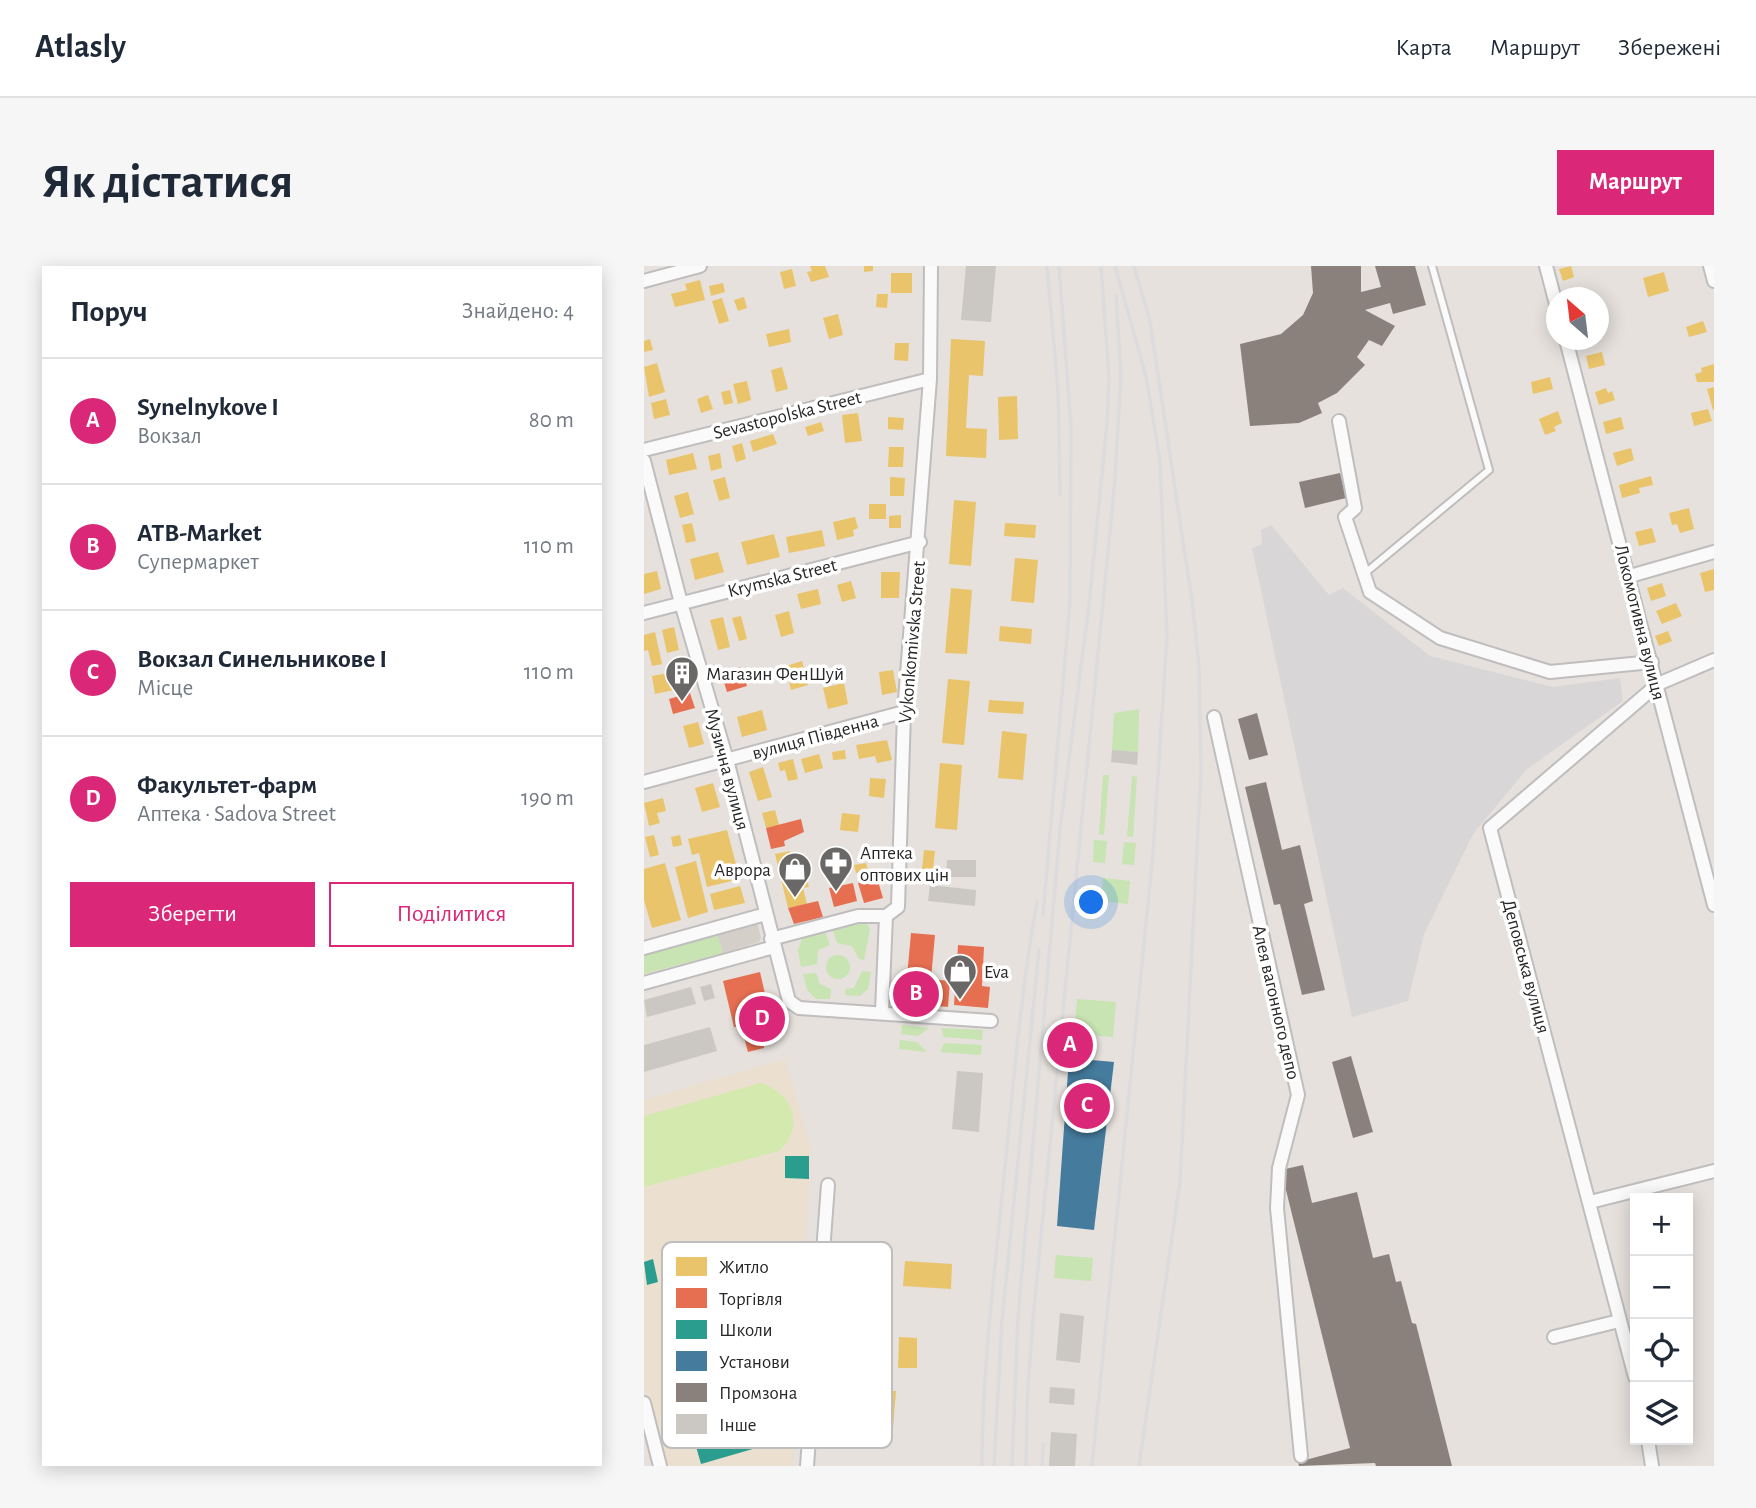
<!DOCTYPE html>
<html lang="uk">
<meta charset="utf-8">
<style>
body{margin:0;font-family:"Alegreya Sans",sans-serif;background:#f6f6f7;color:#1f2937}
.controls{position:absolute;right:21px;bottom:21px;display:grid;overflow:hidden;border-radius:0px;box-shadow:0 4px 18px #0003}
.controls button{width:63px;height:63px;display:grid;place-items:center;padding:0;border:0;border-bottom:2px solid #e0e1e3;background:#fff;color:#1f2937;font:35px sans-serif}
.compass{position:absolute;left:902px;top:21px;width:63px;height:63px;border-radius:50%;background:#fff;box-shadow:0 4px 18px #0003;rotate:332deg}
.you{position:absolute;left:448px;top:637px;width:24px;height:24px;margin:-18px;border:5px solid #fff;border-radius:50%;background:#1a73e8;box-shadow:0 0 0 10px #1a73e833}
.badge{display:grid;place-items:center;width:46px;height:46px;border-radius:50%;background:#db2777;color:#fff;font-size:23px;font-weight:700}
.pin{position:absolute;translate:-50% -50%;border:4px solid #fff;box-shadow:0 2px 7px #0006}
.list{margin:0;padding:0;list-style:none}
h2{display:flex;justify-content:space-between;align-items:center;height:91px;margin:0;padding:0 28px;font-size:30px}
h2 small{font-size:23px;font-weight:400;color:#747a83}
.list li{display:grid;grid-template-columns:46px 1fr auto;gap:21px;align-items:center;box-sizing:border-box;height:126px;padding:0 28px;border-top:2px solid #e0e1e3}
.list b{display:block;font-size:26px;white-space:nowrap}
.list p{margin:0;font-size:23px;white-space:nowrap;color:#747a83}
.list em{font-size:23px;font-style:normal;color:#747a83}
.actions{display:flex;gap:14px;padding:21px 28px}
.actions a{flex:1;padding:16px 0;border:2px solid #db2777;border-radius:0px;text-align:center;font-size:24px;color:#db2777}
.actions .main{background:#db2777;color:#fff}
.icon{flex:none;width:38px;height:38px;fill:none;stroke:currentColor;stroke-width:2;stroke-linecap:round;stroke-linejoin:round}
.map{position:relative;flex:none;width:1070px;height:1200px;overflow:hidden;border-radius:0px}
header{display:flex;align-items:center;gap:42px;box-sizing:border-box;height:98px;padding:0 35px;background:#fff;border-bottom:2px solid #e0e1e3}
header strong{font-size:33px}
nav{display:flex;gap:38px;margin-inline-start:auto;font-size:24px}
.intro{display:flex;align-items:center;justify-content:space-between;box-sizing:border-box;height:168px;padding:0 42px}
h1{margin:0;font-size:49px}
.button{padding:18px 32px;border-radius:0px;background:#db2777;color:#fff;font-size:24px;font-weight:700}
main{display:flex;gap:42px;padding:0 42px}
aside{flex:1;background:#fff;border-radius:0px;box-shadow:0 4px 18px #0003}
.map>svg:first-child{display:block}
.industrial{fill:#d9d6d8}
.education{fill:#ebe0cf}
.green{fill:#c7e4b2}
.pitch{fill:#d4e9ae}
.plaza{fill:#d5cfca}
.homes{fill:#e9c46a}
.shops{fill:#e76f51}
.schools{fill:#2a9d8f}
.public{fill:#457b9d}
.industry{fill:#8a817c}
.building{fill:#cbc7c3}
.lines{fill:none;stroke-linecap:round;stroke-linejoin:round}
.lane-casing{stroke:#bfbdbe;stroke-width:10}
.street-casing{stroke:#bfbdbe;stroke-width:16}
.lane{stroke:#fbfafa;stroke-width:6}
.street{stroke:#fbfafa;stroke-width:12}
.rail{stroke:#dcdcde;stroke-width:3.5}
.labels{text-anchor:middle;stroke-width:7;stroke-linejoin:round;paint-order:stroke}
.street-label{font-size:19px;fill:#272727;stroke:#fff}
.poi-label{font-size:19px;fill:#272727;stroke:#fff;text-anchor:start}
.key{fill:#fff;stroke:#bebebe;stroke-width:2}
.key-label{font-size:19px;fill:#272727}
</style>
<header>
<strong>Atlasly</strong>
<nav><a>Карта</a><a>Маршрут</a><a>Збережені</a></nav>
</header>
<div class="intro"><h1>Як дістатися</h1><a class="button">Маршрут</a></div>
<main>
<aside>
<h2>Поруч<small>Знайдено: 4</small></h2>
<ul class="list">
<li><span class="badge">A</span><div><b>Synelnykove I</b><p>Вокзал</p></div><em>80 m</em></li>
<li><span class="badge">B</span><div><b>ATB-Market</b><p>Супермаркет</p></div><em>110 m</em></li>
<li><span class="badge">C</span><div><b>Вокзал Синельникове І</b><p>Місце</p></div><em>110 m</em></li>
<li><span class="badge">D</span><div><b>Факультет-фарм</b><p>Аптека · Sadova Street</p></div><em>190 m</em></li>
</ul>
<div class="actions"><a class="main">Зберегти</a><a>Поділитися</a></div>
</aside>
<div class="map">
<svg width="1070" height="1200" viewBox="0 0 1070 1200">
<rect width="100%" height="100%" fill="#e6e1dc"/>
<path class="industrial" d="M627,259L685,329L699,322L786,390L909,421L976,412L979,435L883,503L829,568L780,668L764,735L708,751L608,282L618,278L617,264Z"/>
<path class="education" d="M141,793L167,881L149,1200H21L0,1119V834Z"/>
<path class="green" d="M495,443L494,486L468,484L470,447Z
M459,509H465L460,569L455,568Z
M488,510L493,511L489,571L483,570Z
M450,574L463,575L461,597L449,596Z
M480,576L492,577L490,599L478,598Z
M459,612L486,615L484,638L457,635Z
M221,655L226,663L220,694L215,693L208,680L193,677L188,661Z
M181,665L186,679L174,684L173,698L157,701L154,684L159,670Z
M73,668L79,687L0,708V687Z
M182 701a12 12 0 1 1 24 0a12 12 0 1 1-24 0Z
M218,705L227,706L224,723L216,730L201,729V723L210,722Z
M172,707L176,718L187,723L186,733H172L163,724L159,708Z
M433,733L472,736L469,771L430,768Z
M258,759L285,762L274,770L257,768Z
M297,762L339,764L338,774L300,771Z
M256,774L273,776L283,786L255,783Z
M300,777L338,779L337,789L296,786Z
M412,989L449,992L447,1015L410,1012Z"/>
<path class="pitch" d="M117,817C149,828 162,860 135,885L0,921V850Z"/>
<path class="plaza" d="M108,658L114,659L117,672L115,676L79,687L73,668Z"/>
<path class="homes" d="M166,0H181L185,11L167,16L163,6L168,5Z
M220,0H229V5L220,6Z
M927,0L930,11L919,15L915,3Z
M148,3L152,20L140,23L136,6Z
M1020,6L1025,25L1004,31L999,12Z
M247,7H268V27H247Z
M56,14L61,34L31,41L27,28L43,24L41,18Z
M79,17L81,26L67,30L65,20Z
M233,28H244L243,42L232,41Z
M100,31L103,42L94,45L90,34Z
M78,32L85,55L75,58L68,35Z
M194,48L199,69L185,73L179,52Z
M1059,55L1063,66L1045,71L1042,61Z
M954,59L960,71L954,73Z
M145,63L147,76L125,81L122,68Z
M6,73L9,84L0,86V75Z
M307,73L341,75L339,110L325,109L322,162L343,163L342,192L302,190Z
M251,77H265L264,95L250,94Z
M958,86L961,99L945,103L942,90Z
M13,97L21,126L5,131L0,101Z
M1070,98V116H1053L1051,108L1058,106L1057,102Z
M138,101L144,123L132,126L127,104Z
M906,111L909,123L889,128L887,116Z
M103,115L107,134L94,138L89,118Z
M1070,121V144H1069L1063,123Z
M962,122L964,127L968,125L971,134L955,139L951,126Z
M86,124L89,137L80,139L77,126Z
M64,129L69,143L57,147L53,133Z
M373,130L374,173L355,174L354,131Z
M22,133L26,149L10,153L7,137Z
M1064,143L1068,155L1050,160L1047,147Z
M914,145L918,157L910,161L912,165L901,169L895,153Z
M214,147L218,175L201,177L198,149Z
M244,151L260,152L259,164L244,163Z
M977,151L980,163L962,168L959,156Z
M177,156L180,165L164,170L161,161Z
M129,168L133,178L109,186L106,175Z
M98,177L102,193L92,196L88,180Z
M245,181H260L259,201H244Z
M987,182L990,194L973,200L969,187Z
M49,187L53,203L25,209L22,194Z
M76,187L78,202L67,205L64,190Z
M1007,210L1009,219L995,222L996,227L978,232L975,219Z
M81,211L86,232L75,235L69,214Z
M246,211L261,212L260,230H246Z
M44,226L50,248L36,252L30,230Z
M310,234L332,236L327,300L305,298Z
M225,238H242V253H225Z
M1045,242L1050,263L1036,267L1033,258L1028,259L1025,247Z
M257,249V262H245V250Z
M211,251L214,262L209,264L210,270L193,274L189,256Z
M48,257L52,275L42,277L38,259Z
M361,257L392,259L391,272L360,270Z
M1008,262L1012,276L995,280L991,266Z
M178,264L181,280L145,287L142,271Z
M130,268L136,291L103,299L97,276Z
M74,286L80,306L51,314L46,293Z
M371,292L394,294L390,337L367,335Z
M1070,303V324L1061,326L1056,307Z
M13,305L17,323L0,328V308Z
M237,306H256L255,332H237Z
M207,315L212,332L198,336L193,319Z
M1018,317L1022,330L1007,335L1003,322Z
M307,322L328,324L323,388L301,387Z
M174,323L177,338L157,343L153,328Z
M1032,337L1038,350L1018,358L1012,345Z
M145,345L150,367L137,371L131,349Z
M97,350L103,373L95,375L88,352Z
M79,351L86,381L74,384L66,354Z
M356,360L388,363L387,378L355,375Z
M30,361L35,384L23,387L18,364Z
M1024,365L1028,375L1015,380L1011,370Z
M11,366L18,398L8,400L4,384L0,385V369Z
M158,395L164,419L147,424L142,400Z
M39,396L44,421L11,428L8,410L24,407L23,399Z
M249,404L253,426L238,429L235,406Z
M304,413L326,415L320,479L298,477Z
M200,417L204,438L184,443L179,422Z
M345,434L380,436L379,448L344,446Z
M118,444L123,464L98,471L93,451Z
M54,456L60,478L45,482L39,460Z
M358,465L383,468L379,514L354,512Z
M243,474L248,494L233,497L231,490L215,493L212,479Z
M201,484L202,493L189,494L188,486Z
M175,488L179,502L161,507L157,493Z
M149,493L154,513L144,515L141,504L136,505L134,497Z
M296,497L318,499L313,564L291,562Z
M119,501L128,531L114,535L105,506Z
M226,512L242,513L240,532L225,530Z
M69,517L76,541L58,546L51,522Z
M19,532L22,545L13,547L16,557L5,560L0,537Z
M131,544L135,559L122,562L118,547Z
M198,547L216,549L214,566L196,564Z
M83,564L96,613L63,621L55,587L48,589L44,573Z
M10,569L15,589L6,591L1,571Z
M36,569L38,579L29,581L27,571Z
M280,584L291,585L289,604L278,603Z
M146,585L151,606L160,603L165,621L159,622L163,638L144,642L131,588Z
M52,595L64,646L44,652L31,601Z
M21,597L37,654L8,662L0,634V603Z
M222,597L224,605L212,607L210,599Z
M96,620L101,637L70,644L66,628Z
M261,995L308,998L307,1023L259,1020Z
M255,1071L273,1072V1102H254Z
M230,1124L252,1125L248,1175L226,1173Z"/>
<path class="shops" d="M97,401L103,420L83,426L77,407Z
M46,427L51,442L29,448L25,433Z
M157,553L160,566L140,575L141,580L127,583L122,562Z
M233,612L239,632L220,637L214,617Z
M209,617L213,635L190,641L185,622Z
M174,635L179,651L150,658L144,642Z
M267,667L291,669L287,713L306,715L304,741L275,738L262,722Z
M314,679L340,681L338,720L346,721L344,742L310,739Z
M116,706L131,772L119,775L120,782L104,786L97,760L90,761L79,715Z"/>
<path class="schools" d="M141,890H165V913L141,912Z
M9,993L14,1016L3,1019L0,996Z
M116,1145L126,1178L57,1198L47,1163L68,1157L71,1169L99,1161L96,1151Z"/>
<path class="public" d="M425,792L470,796L450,964L413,960Z"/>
<path class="industry" d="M667,0H717V26L737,21L731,0H771L782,39L749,48L746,37L721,44L751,60L738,80L725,74L713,91L721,99L693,127L674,137L678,147L655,157L606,160L596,78L637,68L659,49L669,27Z
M696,207L702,232L661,242L655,216Z
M613,447L624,489L605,494L594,453Z
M622,516L638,584L656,579L669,635L660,638L681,724L658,729L636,638L630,639L601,521Z
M707,790L729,866L709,872L688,796Z
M659,899L668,937L713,926L729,992L745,988L752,1016L757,1015L768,1057L772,1058L808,1200H732L731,1197L655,1200L654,1196L706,1182L637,904Z"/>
<path class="building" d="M322,0H352L347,56L317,54Z
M468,484L494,486L493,499L467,496Z
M303,594H332V611H302Z
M286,619L332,624L331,640L284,635Z
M67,718L71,732L60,735L56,721Z
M47,721L52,738L3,751L0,734Z
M66,761L73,785L0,806V779Z
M313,805L339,807L335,866L308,863Z
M416,1047L440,1050L436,1097L412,1094Z
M406,1121L431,1123L430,1139L405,1137Z
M407,1166L433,1168L431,1200H405Z"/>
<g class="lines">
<g class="lane-casing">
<path id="lane" d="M720,308L845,204L788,0"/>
</g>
<g class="street-casing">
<path id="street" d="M902,0L912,38
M1066,0L1070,15
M0,15L56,0
M922,74L1070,639
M695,155L711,242L701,251L726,326L796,372L906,406L1008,396
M0,184L286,113
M0,195L37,337L83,494L145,735L155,742L347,755
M986,310L1070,286
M0,347L276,276
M570,451L654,829L635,902L633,942L657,1190
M0,516L260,446
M242,650L254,641L260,446L286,113L287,0
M127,673L214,650H242
M0,682L122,648
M0,717L130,681
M238,745L242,650
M946,936L1070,905
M910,1071L975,1055
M991,1111L846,562L1014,418L1070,394
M0,1137L16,1200
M1004,1174L1008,1200
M163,1200L184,919"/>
</g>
<use href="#lane" class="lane"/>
<use href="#street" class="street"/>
<path class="rail" d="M403,0L414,125L416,229
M490,0L506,55L549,342L555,401L557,506L536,916L495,1200
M399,649L426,336L427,160L415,0
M338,1200C338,1106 350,1013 359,920C369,825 376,730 393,636
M350,1200L358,1055L395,684
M368,1200L374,1052L416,563L445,339L463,157L465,112L457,0
M382,1200L383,1135L390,1042L471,214L477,109L472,29
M398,1200L399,1178
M448,1200L509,587L523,371L516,195L502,110L471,0"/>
</g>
<defs>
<g id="building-pin" transform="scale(1.75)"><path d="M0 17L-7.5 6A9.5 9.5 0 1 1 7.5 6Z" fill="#6a6866" stroke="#fff"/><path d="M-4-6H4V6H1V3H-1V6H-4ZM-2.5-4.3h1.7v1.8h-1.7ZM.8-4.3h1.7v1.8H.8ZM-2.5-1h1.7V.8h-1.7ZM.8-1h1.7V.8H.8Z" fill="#fff"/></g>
<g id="pharmacy-pin" transform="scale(1.75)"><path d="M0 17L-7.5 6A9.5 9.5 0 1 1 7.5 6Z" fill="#6a6866" stroke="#fff"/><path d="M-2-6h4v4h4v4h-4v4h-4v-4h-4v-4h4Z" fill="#fff"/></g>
<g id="shop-pin" transform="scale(1.75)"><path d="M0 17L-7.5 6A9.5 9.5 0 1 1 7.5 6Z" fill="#6a6866" stroke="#fff"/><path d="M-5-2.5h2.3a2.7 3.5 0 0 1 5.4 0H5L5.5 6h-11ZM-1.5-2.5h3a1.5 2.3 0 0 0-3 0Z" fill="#fff"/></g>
</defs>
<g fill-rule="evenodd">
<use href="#building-pin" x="38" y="407"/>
<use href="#pharmacy-pin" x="192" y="597"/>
<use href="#shop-pin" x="151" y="603"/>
<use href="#shop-pin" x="316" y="705"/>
</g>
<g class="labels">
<g class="street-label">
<text transform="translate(143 148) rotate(-14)" y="7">Sevastopolska Street</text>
<text transform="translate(138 311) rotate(-14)" y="7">Krymska Street</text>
<text transform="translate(997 356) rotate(76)" y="7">Локомотивна вулиця</text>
<text transform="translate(267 376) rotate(-85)" y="7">Vykonkomivska Street</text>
<text transform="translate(171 470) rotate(-15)" y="7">вулиця Південна</text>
<text transform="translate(84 503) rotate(75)" y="7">Музична вулиця</text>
<text transform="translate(883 700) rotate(75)" y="7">Деповська вулиця</text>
<text transform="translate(633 736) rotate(77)" y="7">Алея вагонного депо</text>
</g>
<g class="poi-label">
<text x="62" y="414">Магазин ФенШуй</text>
<text x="216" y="593">Аптека<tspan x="216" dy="22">оптових цін</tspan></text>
<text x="127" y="610" text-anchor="end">Аврора</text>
<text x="340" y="712">Eva</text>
</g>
</g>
<rect x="18" y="976" width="230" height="206" rx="10" class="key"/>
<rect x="32" y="991" width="31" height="19" fill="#e9c46a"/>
<rect x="32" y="1022" width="31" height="20" fill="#e76f51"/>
<rect x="32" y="1054" width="31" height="19" fill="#2a9d8f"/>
<rect x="32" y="1085" width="31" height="20" fill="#457b9d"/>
<rect x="32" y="1117" width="31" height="19" fill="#8a817c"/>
<rect x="32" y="1148" width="31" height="20" fill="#cbc7c3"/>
<g class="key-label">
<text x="75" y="1007">Житло</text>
<text x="75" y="1039">Торгівля</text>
<text x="75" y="1070">Школи</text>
<text x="75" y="1102">Установи</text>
<text x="75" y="1133">Промзона</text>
<text x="75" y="1165">Інше</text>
</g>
</svg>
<div class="controls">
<button>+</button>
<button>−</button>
<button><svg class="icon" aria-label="locate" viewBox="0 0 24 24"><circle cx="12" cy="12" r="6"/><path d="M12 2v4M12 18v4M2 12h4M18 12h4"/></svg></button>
<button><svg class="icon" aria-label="layers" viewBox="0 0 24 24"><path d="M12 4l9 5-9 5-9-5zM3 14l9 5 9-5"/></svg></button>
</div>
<svg class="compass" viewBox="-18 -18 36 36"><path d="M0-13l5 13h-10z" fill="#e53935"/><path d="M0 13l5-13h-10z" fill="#747a83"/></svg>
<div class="you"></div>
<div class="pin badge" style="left:426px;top:779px">A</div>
<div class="pin badge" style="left:272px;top:728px">B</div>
<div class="pin badge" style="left:443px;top:840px">C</div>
<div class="pin badge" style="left:118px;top:753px">D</div>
</div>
</main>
